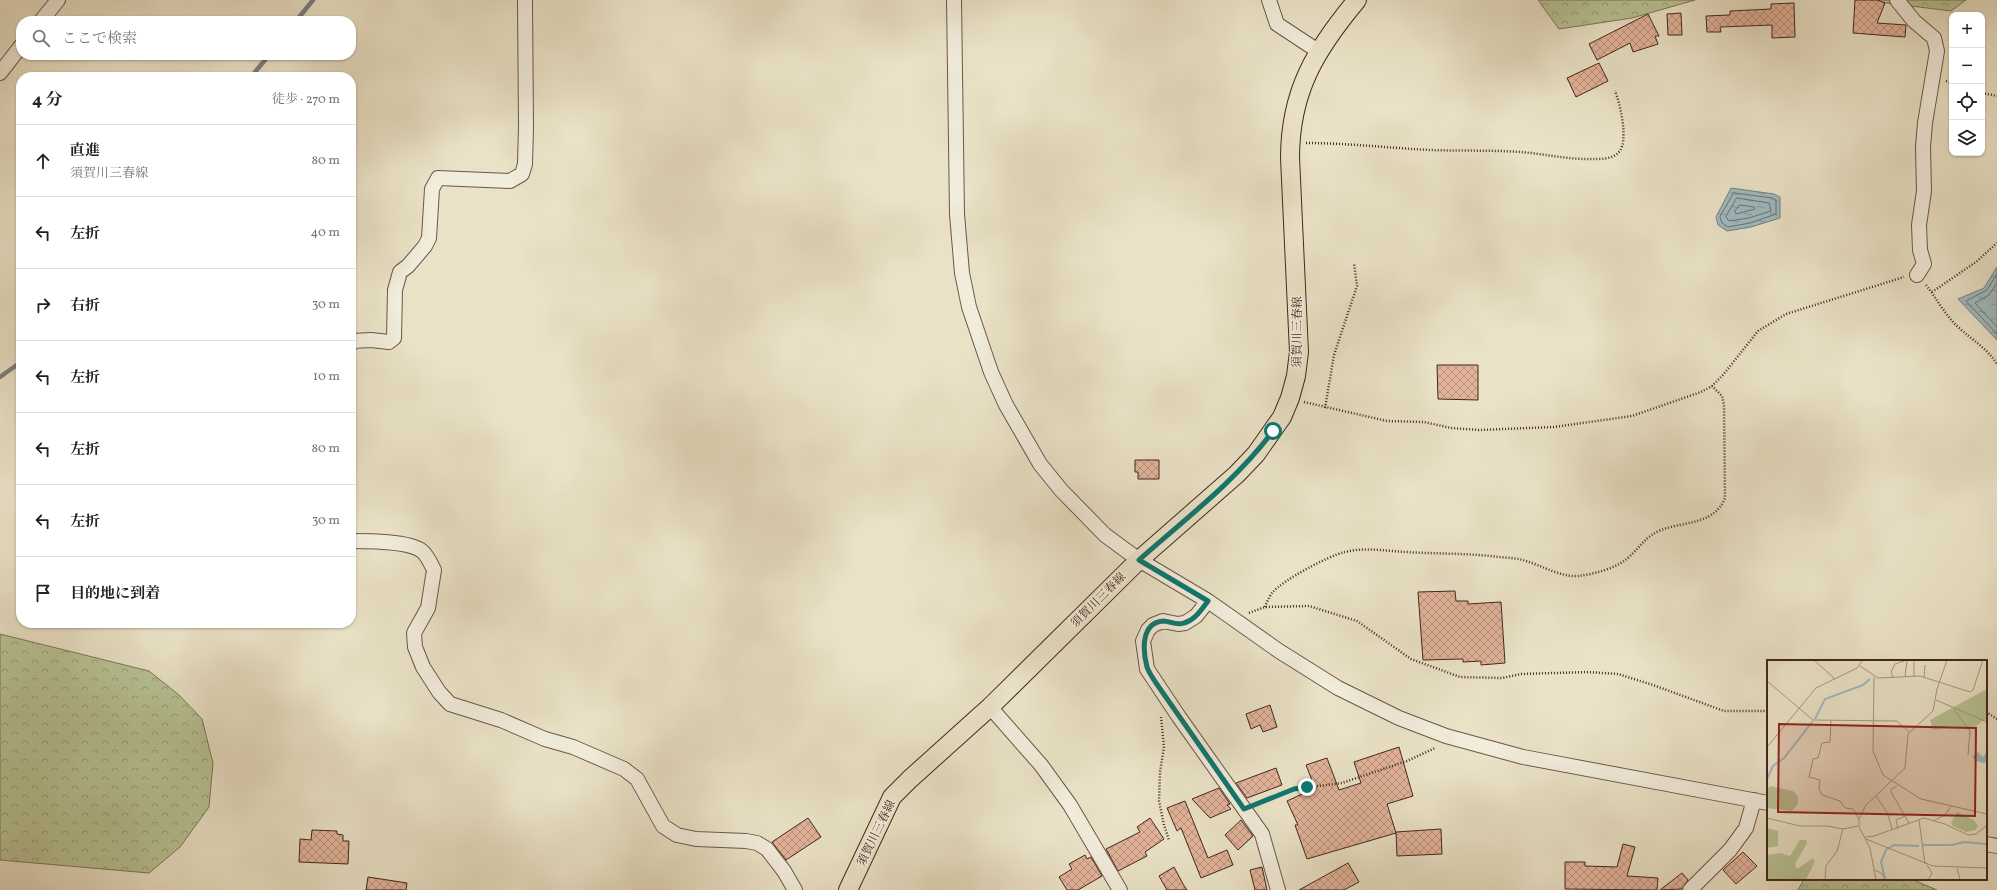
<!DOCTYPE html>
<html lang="ja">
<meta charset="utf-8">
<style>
body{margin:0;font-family:Vollkorn,"Noto Serif JP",serif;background:#f6f6f6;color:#222}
.controls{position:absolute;right:12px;top:12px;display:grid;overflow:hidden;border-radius:8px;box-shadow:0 1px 3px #0004}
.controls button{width:36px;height:36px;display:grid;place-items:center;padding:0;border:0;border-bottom:1px solid #e0e0e0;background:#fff;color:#222;font:20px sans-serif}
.stop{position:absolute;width:12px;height:12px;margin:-9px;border:3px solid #0f766e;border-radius:50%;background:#fff}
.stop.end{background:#0f766e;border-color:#fff;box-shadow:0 1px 4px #0008}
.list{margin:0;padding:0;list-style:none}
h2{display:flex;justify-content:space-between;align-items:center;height:52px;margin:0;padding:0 16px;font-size:17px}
h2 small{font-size:13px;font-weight:400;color:#767676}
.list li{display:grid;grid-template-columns:26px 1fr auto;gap:12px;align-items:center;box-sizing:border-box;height:72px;padding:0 16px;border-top:1px solid #e0e0e0}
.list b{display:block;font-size:15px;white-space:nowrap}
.list p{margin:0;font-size:13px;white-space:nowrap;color:#767676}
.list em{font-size:13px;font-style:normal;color:#767676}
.icon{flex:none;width:22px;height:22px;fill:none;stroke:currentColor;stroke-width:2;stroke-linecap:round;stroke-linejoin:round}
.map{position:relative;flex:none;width:1997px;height:890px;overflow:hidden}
.search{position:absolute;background:#fff;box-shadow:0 1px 3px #0004;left:16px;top:16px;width:340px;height:44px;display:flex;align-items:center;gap:10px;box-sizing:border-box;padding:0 14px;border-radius:16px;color:#767676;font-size:15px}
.panel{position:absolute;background:#fff;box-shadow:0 1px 3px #0004;left:16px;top:72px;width:340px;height:556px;border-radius:16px}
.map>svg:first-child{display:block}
.forest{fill:url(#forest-crowns);stroke:#7e7559}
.water{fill:url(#water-ripples);stroke:#7a7f7f}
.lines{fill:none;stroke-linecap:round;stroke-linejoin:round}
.shore{stroke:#70706f;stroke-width:1}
.stream{stroke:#7a7f7f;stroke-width:4.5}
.building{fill:url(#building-cross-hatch);stroke:#43271d}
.minor-casing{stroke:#6d5648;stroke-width:16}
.major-casing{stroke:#43271d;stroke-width:20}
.path{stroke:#43271d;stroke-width:2.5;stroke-dasharray:1 2;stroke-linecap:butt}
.minor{stroke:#f1ecdb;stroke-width:14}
.major{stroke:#eae2c7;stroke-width:18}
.route{stroke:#0f766e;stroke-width:5}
.labels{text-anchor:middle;stroke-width:3;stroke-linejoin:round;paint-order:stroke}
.street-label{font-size:12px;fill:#43271d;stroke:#f1ecdb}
.inset-river{fill:none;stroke:#9ebac1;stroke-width:2}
.inset-road{fill:none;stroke:#a79783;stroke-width:1}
.view{fill:#8f2418;fill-opacity:0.15;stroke:#8f2418;stroke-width:2}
.inset-edge{fill:none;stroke:#43271d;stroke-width:2}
</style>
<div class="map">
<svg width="1997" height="890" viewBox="0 0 1997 890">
<defs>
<pattern id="forest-crowns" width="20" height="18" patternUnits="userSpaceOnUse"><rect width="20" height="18" fill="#b8c395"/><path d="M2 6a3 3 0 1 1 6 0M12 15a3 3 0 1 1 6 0" fill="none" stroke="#979e79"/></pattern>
<pattern id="water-ripples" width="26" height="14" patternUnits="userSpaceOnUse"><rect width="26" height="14" fill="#9ebac1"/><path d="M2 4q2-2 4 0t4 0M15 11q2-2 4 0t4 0" fill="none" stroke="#82979c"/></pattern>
<pattern id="building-cross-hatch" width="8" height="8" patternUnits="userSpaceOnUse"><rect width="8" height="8" fill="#e2b39a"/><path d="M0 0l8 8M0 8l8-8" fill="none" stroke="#b9927d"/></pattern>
</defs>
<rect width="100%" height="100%" fill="#eae2c7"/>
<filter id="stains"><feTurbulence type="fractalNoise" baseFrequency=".005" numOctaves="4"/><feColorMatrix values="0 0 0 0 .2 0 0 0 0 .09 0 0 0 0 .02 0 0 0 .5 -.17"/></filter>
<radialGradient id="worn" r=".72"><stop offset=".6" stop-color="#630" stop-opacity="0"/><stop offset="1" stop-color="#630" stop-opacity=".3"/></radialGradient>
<path class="forest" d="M1538,0H1695L1632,18L1559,29Z
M1863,0H1966L1951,11Z
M0,634L149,671L179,695L202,719L213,763L209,807L180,847L149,873L0,860Z
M1804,879H1911L1937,890H1798Z"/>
<path class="water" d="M1731,188L1774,194L1780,197V218L1751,227L1727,231L1718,225L1716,217Z
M1997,267V340L1958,299L1984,288Z"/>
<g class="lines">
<path class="shore" d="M1734,193L1773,198L1776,200V214L1750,223L1728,227L1722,223L1720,217Z
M1737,198L1769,203L1771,211L1749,218L1729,221L1726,217Z
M1740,205L1754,207L1755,209L1736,214L1735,211Z
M1997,274L1987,290L1966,301L1997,334
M1997,283L1989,295L1975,303L1997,327"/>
<path class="stream" d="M296,21L313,0
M251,77L269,55
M0,377L21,362"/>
</g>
<path class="building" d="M1855,0H1877L1885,3L1877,23L1906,25L1905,37L1853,33Z
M1794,3L1795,37L1772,38V25L1720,27L1721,32H1707L1706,16L1730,15V11L1771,9V4Z
M1681,13L1682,35H1668L1667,14Z
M1648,14L1659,36H1655L1658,44L1633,52L1630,43L1597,60L1589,44Z
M1599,63L1608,81L1576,97L1567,78Z
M1437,365H1478V400L1438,399Z
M1135,460H1159V479H1138V472H1135Z
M1455,591L1456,601H1468V604L1501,602L1505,663L1481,665V661L1463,662V659L1423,660L1418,592Z
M1270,705L1277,727L1263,732L1260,725L1251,729L1246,714Z
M1399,747L1413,796L1387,804L1396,833L1307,859L1295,825H1298L1287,801L1315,788L1306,765L1327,758L1339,790L1361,783L1354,762Z
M1276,768L1282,785L1247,798L1236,783Z
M1219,788L1230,804L1227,805L1231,809L1210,818L1192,799Z
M1185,801L1208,858L1227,850L1233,865L1201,878L1181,828L1177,831L1167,808Z
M808,818L821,837L786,860L772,842Z
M1150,818L1164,839L1145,852L1147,856L1118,871L1106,849L1140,832L1137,827Z
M1241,820L1253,836L1238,850L1225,835Z
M1441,829L1442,854L1397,856L1396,832Z
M312,830L337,831V834L343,835V841H349L348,864L299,862L300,839L311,840Z
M1623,844L1635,847L1627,876L1658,878L1657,890L1565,889V862H1585V866L1617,867Z
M1743,852L1757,866L1736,884L1723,870Z
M1085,855L1087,859L1091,857L1102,876L1078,890H1067L1059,877L1072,869L1069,864Z
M1348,863L1359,882L1344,890H1299Z
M1174,867L1183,884L1187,890H1167L1159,876Z
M1262,867L1267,890H1255L1250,870Z
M1682,873L1688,880L1682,889L1660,890Z
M368,877L407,883L406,890H366Z"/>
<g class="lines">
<g class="minor-casing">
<path id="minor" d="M954,0L957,214L962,273L969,307L991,372L1006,405L1040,464L1061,490L1105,535L1139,560L1208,601L1279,651L1338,688L1399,718L1446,736L1523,757L1768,803
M1269,0L1277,24L1318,51
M1897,0L1914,21L1934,38L1937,51L1925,123L1923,147L1924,191L1919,225L1920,250L1924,264L1917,275
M41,21L58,0
M0,73L21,46
M351,344L353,341L371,340L389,342L394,338L395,290L400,272L408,266L425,246L429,238L432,189L438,178L510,181L522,174L525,164L526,127L525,0
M351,541C368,541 409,541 422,551C427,555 431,564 434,570L428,608L414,633L415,647L423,667L439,692L450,704L501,720L545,739L573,747L624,769L637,779L663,826L677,835L696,839L746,841L757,843L767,849L784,871L795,890
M1208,601L1196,616L1185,623L1178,624L1163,621L1153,625L1148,630L1143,641L1147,669L1179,717L1262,834L1278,890
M990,707L1041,765L1070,805L1120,890
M1986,844L1997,846
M1690,890L1730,850L1746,828L1754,800"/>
</g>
<g class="major-casing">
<path id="major" d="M848,890L892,797L910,779L990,707L1139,560L1237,474L1256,454L1282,417L1290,398L1296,376L1299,352L1290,158C1290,91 1316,49 1357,0"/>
</g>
<path class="path" d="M1946,81L1952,83
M1982,93L1997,96
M1306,143C1347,143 1389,148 1430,150C1460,151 1491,150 1521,152C1545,154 1570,160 1594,159C1602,159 1613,159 1619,152C1629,141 1620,103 1615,91
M1926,285C1937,299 1945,315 1958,327C1972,340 1987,348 1997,364
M1932,292L1976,262L1997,243
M1304,402L1387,421L1424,422L1451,428L1479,430L1554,427L1632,416L1701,392L1712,386L1723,375L1758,331L1786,314L1904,277
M1325,408L1334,355L1357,286L1354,263
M1265,607C1267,602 1269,597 1272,593C1283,580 1328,556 1345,552C1365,547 1386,551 1406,552C1437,554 1468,553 1499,557C1508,558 1518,558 1526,561C1543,566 1560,577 1578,576C1595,574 1617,568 1629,557C1640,547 1646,536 1661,530C1685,521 1714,525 1725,498L1724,405L1722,396L1712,386
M1249,613L1265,607L1309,606L1357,621L1411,659L1460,677L1502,678L1521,674L1588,672L1618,674L1653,685L1724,711H1768
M1986,712L1997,719
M1161,717L1164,747L1160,772L1159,801L1164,825L1169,840
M1257,804L1294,789L1342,783L1407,761L1435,748"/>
<use href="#minor" class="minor"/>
<use href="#major" class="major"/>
</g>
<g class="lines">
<path class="route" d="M1273,431C1236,481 1185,519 1139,560L1208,601C1201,610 1195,620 1184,623C1176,626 1170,621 1163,621C1140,623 1143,652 1147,667C1149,673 1153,678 1156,683L1244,809L1294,789L1307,787"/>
</g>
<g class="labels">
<g class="street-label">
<text transform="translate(1297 332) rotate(-90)" y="4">須賀川三春線</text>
<text transform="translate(1098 600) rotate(-45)" y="4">須賀川三春線</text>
<text transform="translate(876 833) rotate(-64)" y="4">須賀川三春線</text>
</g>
</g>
<g transform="translate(1767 660)">
<rect width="220" height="220" fill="#eae2c7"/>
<path d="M220,29V61L217,60L205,69L185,66L166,70L163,60ZM3,126L26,131L31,136V144L25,151L0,148V129ZM190,152L207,160L211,166L208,170L199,172L186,166L184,163ZM0,168L11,171V186L0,188ZM33,180H39L40,183L28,204L30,209L46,198L48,201L39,220H0V195L13,193L23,196Z" fill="#b8c395"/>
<path d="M220,91V101L217,103L209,101L205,97L211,92L216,97Z" fill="#9ebac1"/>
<path class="inset-river" d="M48,59L58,39L96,25L103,19M0,119L6,106L17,98L46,61M156,185H185L197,182L220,184M118,219L114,202L119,190L127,185L152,186"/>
<path class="inset-road" d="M47,0L68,19M93,6L111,18L153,16L203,32L206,30L216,0M138,16L140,1M107,17L106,91L116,115L154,139L220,154M147,17V0M126,18L124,12L128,4L140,0M157,18L158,5M0,21L46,60L130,61L142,72M169,40L220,62M187,50L203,71L201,95M64,60L63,82L55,83L51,98L46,99L42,117L53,120L52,129L55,135L73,141L78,148L86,149L92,159M0,87L49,28L90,8L96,0M130,126L124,129V132L142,163M109,136L121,154M121,155L125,169M0,158L33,166H60L76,169L91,166M152,160L158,204M166,161L178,155L184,146M131,169L129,160L138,156M98,177L107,176L157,158L178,164L201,175L209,174L220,165M99,179L166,206L220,208M160,205L165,213L161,220M190,208L193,220M108,210L114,213L119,220M58,220L59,206L70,191L76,169M109,220L103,188L92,167V159L99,145L138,108L141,74L166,51L170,29L180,0"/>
<path class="view" d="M12,64L209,68L208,156L11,152Z"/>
<rect width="220" height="220" class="inset-edge"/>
</g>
<rect width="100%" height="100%" filter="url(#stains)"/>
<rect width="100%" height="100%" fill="url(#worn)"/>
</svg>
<div class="controls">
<button>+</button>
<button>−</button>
<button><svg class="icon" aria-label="locate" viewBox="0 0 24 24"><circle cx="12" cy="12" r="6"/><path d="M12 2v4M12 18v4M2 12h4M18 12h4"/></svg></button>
<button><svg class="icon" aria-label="layers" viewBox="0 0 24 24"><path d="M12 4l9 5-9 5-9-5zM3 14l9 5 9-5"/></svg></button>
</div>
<div class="stop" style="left:1273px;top:431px"></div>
<div class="stop end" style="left:1307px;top:787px"></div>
<div class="search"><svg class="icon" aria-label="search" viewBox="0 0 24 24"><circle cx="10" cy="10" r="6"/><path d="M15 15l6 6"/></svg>ここで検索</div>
<section class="panel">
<h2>4 分<small>徒歩 · 270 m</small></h2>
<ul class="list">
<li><svg class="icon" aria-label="ahead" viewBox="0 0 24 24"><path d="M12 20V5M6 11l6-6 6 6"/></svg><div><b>直進</b><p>須賀川三春線</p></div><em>80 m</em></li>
<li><svg class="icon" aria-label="left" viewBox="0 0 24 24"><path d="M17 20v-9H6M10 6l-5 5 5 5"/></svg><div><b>左折</b></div><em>40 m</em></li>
<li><svg class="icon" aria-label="right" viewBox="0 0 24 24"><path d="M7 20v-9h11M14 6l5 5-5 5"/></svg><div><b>右折</b></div><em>30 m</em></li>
<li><svg class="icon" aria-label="left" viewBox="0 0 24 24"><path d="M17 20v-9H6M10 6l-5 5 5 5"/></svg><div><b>左折</b></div><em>10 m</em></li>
<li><svg class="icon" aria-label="left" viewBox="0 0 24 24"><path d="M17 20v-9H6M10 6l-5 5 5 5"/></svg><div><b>左折</b></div><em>80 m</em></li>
<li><svg class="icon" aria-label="left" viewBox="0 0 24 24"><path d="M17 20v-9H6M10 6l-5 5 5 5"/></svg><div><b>左折</b></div><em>30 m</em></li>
<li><svg class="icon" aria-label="arrive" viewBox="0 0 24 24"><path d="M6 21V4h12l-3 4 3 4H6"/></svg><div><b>目的地に到着</b></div></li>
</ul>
</section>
</div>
